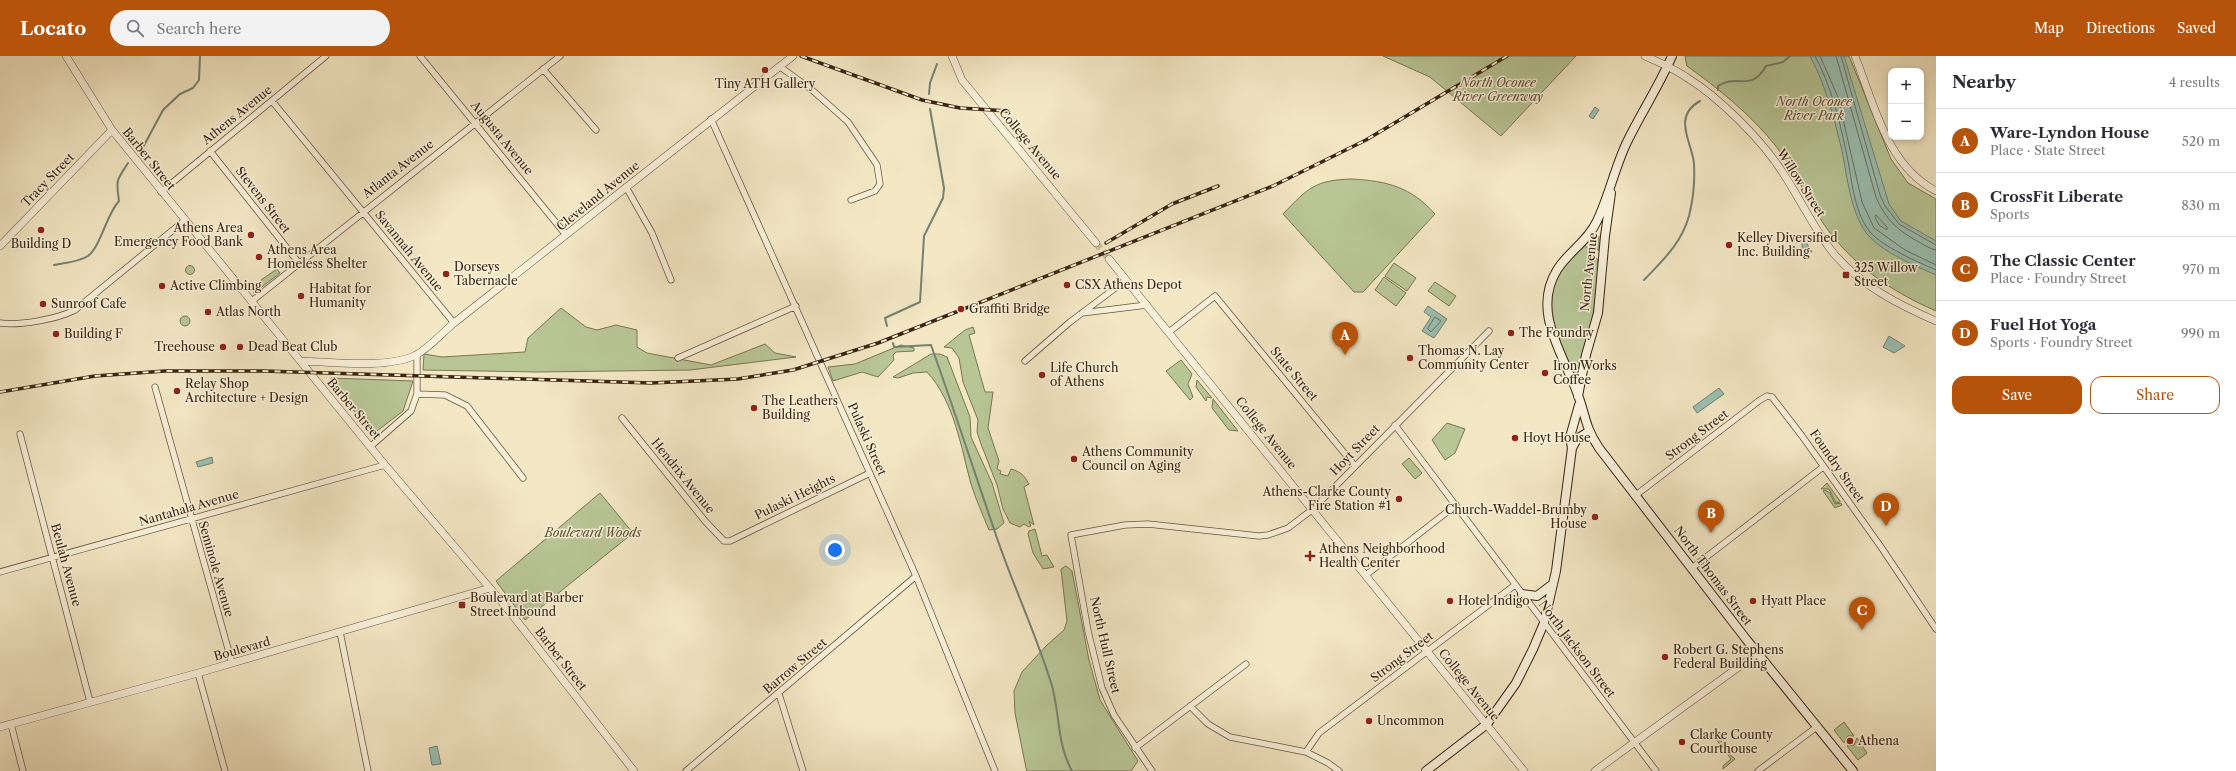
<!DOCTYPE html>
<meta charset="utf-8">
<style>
body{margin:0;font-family:"Libre Caslon Text",serif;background:#f2f2f3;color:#2b2b33}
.controls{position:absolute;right:12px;top:12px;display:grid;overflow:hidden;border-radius:8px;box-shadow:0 2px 6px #0003}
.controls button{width:36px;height:36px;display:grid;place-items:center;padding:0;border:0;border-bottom:1px solid #e1e1e2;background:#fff;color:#2b2b33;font:20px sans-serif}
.you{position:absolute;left:835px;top:494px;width:14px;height:14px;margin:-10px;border:3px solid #fff;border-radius:50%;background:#1a73e8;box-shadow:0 0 0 6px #1a73e833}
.badge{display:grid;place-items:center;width:26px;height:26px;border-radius:50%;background:#b45309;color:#fff;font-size:13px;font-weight:700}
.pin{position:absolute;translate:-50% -33px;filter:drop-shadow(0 1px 2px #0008)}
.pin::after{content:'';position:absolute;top:21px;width:14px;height:12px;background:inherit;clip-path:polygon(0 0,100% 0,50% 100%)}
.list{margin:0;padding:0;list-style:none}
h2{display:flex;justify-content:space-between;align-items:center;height:52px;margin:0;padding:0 16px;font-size:17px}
h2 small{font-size:13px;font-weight:400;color:#7c7c81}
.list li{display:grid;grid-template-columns:26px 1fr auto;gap:12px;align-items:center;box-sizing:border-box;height:64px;padding:0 16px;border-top:1px solid #e1e1e2}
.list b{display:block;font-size:15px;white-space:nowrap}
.list p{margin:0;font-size:13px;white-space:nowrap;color:#7c7c81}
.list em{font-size:13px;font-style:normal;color:#7c7c81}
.actions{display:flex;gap:8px;padding:12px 16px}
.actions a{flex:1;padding:9px 0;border:1px solid #b45309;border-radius:12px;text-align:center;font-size:14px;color:#b45309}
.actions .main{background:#b45309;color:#fff}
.icon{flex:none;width:22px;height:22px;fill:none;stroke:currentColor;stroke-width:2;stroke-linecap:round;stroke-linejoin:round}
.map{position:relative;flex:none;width:1936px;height:715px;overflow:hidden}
header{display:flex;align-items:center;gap:24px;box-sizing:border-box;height:56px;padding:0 20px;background:#b45309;color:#fff}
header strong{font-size:19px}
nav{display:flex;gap:22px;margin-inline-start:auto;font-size:14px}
.search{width:280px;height:36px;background:#f2f2f3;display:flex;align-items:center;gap:10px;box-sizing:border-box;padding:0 14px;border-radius:22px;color:#7c7c81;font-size:15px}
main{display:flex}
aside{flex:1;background:#fff}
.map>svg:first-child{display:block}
.green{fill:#b8c696;stroke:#797652}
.water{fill:#9bc0b3;stroke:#748271}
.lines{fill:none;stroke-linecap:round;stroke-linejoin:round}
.shore{stroke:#6a7260;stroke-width:1}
.stream{stroke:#748271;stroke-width:2}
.tertiary-tunnel{stroke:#cec0a0;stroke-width:7;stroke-dasharray:7 3.5;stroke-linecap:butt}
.minor-casing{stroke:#68563c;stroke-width:7}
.tertiary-casing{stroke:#68563c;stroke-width:8}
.secondary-casing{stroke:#3a250e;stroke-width:10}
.minor{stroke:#f7efd9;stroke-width:5.5}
.tertiary{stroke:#f7efd9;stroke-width:7}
.secondary{stroke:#f7efd9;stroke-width:8}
.rail-casing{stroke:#3a250e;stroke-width:3.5}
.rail{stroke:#f7efd9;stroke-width:2;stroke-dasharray:6;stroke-linecap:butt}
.poi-dot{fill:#8f2418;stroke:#f7efd9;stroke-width:1.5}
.labels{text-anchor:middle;stroke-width:3;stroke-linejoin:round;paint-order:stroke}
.park-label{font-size:12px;font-style:italic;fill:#5a4d30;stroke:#f7efd9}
.poi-label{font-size:12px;fill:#3a250e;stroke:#f7efd9;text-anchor:start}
.street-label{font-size:12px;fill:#3a250e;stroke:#f7efd9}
</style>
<header>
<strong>Locato</strong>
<div class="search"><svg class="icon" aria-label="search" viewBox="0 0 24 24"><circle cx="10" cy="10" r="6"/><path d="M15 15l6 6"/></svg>Search here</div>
<nav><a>Map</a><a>Directions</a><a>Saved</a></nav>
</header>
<main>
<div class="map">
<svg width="1936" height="715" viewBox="0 0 1936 715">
<rect width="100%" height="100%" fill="#f3e7c4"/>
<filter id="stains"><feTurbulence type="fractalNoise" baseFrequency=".005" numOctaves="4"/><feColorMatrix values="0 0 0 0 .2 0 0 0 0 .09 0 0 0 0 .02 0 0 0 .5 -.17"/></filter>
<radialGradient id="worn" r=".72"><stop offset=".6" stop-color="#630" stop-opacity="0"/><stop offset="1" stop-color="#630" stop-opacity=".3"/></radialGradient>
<path class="green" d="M1383,0H1576L1501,80L1430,21Z
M1685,0H1849L1891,103L1908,127L1936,143V255C1890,235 1851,208 1823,167C1806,141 1794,113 1775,89C1750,58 1719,33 1687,10Z
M1352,123C1387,125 1411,131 1435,158L1363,236H1354L1283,158C1308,132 1315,124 1352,123Z
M1595,179L1599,180V195L1588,185Z
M1584,188L1598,204V233L1591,270L1575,326C1563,292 1536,249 1559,215C1566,205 1576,197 1584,188Z
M1394,207L1416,222L1407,235L1385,220Z
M185.5 214a4.5 4.5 0 1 1 9 0a4.5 4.5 0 1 1-9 0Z
M277,213L280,217L254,237L249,228L259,230L262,226L261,224Z
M1384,221L1406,237L1396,250L1375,234Z
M1435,226L1456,240L1449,250L1428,235Z
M561,252L586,271L597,274L616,269L637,274V291L647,297L711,309L765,288L775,297L796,301L690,314L537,316L423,314L424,298L442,301L525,296L528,282Z
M180 265a5 5 0 1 1 10 0a5 5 0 1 1-10 0Z
M973,271L975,277L969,279L985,336H993L988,372L999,405L997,413L1001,415L1000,418L1008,420L1011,413C1021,416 1024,419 1029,428L1024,431L1034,469L1029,465L1031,470L1029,471L1024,468L1020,471L1010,467L1003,453L997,429L981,388L977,376L978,364L963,326L959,302L952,292L944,291L965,274Z
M901,289L914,292V295L896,296L893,299L894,304L878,321L862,316L833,325L828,311L855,308Z
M931,298H940L947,301L970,361L971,381L992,427L1004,467L997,473L989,474C983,459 976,444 971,428C961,391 954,345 927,316L913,317L898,322L893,321Z
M1181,304L1192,318L1188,328L1193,341L1190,344L1166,315Z
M331,322L413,325L403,355L373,378L333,329Z
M1197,324L1212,342L1207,341L1206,345L1196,331Z
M1213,343L1238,375L1229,374L1212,352Z
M1447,367L1465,373L1455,397L1445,404L1432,384Z
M1409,402L1422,417L1415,423L1402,408Z
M1827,427L1840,445V446L1836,447L1829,433H1821Z
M1825,434L1830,437L1835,448L1841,447L1842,449L1835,452L1823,435Z
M600,437L633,477L525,564L496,525Z
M1035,473L1042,500L1047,499L1054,511L1043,513L1033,497L1028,478L1029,475Z
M1066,510L1072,515L1089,604L1100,644L1138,705L1131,715H1027L1026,712L1015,657L1014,635L1022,616L1046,590L1064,574L1067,565L1061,513Z
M1844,666L1854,680H1848L1844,687L1834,674Z
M1715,677L1726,691V695H1729L1728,697L1735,703L1723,713V710L1731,703L1713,679Z
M1857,682L1867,697L1858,704L1847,690L1854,689Z"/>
<path class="water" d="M1810,0H1844L1889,148L1901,165L1936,185V219C1916,210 1882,196 1868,179C1851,159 1847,120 1842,95C1834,62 1826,30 1810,0Z
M1595,51L1599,54L1593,63L1589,60Z
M1802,183H1804L1812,196L1802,194Z
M1428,250L1447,263L1434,282L1422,275L1431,261L1424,256Z
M1889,280L1905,290L1894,297L1883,291Z
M1719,332L1724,338L1697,357L1693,351Z
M212,401L213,407L198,411L196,406Z
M437,690L441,708L432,709L429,692Z"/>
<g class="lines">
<path class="shore" d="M1815,0C1831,30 1839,62 1846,95C1852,121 1853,155 1870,176C1883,191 1918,206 1936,214
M1820,0L1838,41L1862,146L1874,172L1905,194L1936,209
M1836,0L1876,141C1885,163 1898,175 1919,186C1924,189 1930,193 1936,194
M1841,0L1880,139L1885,150L1899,168L1936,189
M1876,159L1887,171V174L1879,169L1875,161Z
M1435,261L1441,265L1431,276L1428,273Z"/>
<path class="stream" d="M1718,34V30C1737,17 1751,37 1766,10L1783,6L1790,0
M929,38L930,27L937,8
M141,95L163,54L180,38L193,32L199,24L200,0
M54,209C65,207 79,206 88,200C101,190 106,159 119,145C116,124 116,125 128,107
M1644,224C1663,204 1681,188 1689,160C1693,144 1695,125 1694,108C1693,88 1671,61 1700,45
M887,270L885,262L920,246L924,180L943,142L944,132L930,53
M893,287L894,291L931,289C954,353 975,418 997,482C1014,532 1037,580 1052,630C1060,659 1057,688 1072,715"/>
<path class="tertiary-tunnel" d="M1096,187L1109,203"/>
<g class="minor-casing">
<path id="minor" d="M420,0L566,179
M779,10L812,34L848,66L877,109L880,128L875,135L851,144
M543,13L596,74
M272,45L454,267
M711,63L916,520L995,715
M210,95L299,207
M626,131L652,177L671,224
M161,136L326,0
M252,245L560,0
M1082,257L1147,249
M0,267C20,270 57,263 75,254L184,165
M1169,276L1215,240L1355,410
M678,302L796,250
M1025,305L1070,266L1126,224
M155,331L232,607
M417,338L445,339L467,350L523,422
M622,362L705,465L724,485H730L870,417
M1395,369L1656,715
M20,378L90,646
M371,390L411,355L417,338V298
M1636,439L1760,344L1767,340L1772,341L1802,380L1881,491L1936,573
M1692,512L1823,411
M0,516L385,409
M1366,519L1456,449
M340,576L368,715
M198,617L225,715
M779,638L803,715
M1190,650L1208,668L1230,681L1306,696L1328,707L1339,715
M11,668L23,715
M1135,692L1246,608
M1306,696L1319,677L1515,529
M686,715L916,520
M1152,715L1114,659L1102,632L1088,575L1071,479L1125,469L1148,468L1259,480L1268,479L1288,472L1313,453L1489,275
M1758,715L1818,670"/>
</g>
<g class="tertiary-casing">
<path id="tertiary" d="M66,0L112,74L385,409L506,551L634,715
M952,0L962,24L1096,187
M1645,0C1659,6 1673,12 1686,21C1719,41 1762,84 1783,117C1801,144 1814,174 1835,199C1862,230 1899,249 1936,265
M1855,0C1874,48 1887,110 1936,135
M0,190L112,74
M1109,203L1524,715
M301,305C333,306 387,313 416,299C429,292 442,277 454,267L793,0
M0,671L198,617L490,532
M1595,715L1758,597"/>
</g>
<g class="secondary-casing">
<path id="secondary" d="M1672,0C1659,30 1641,57 1627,86C1615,111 1609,140 1597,165C1588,185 1568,196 1557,214C1531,256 1564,299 1578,339C1586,361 1585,371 1599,392L1746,583L1853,715
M1578,340L1586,299L1598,257L1605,180L1611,137
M1572,392L1570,381L1579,349
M1522,538L1537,540L1553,528
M1426,715L1487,668L1516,627L1533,593L1544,567L1556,515L1572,392L1577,383L1588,376"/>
</g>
<use href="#minor" class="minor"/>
<use href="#tertiary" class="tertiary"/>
<use href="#secondary" class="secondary"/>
<g class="rail-casing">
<path id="rail" d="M801,0L922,44L960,52L1008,55
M1106,187L1172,148L1218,130
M0,336L95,320L165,315H263L651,327L738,323L793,314L878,287L1273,130L1366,84L1507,0"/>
</g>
<use href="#rail" class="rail"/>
</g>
<g class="poi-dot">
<circle cx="765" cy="14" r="4"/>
<circle cx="41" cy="174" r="4"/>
<circle cx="251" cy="179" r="4"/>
<circle cx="1729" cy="189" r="4"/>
<circle cx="259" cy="201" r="4"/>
<circle cx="446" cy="218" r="4"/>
<rect x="1842" y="215" width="8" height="8" rx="2"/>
<circle cx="1067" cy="229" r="4"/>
<circle cx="162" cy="230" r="4"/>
<circle cx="301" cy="240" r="4"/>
<circle cx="43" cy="248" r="4"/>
<circle cx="961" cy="253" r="4"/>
<circle cx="208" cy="256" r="4"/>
<circle cx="1511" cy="277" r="4"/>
<circle cx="56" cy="278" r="4"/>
<circle cx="223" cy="291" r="4"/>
<circle cx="240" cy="291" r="4"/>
<circle cx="1410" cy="302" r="4"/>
<circle cx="1545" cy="317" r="4"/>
<circle cx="1042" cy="319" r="4"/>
<circle cx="177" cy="335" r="4"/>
<circle cx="754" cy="352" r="4"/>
<circle cx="1515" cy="382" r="4"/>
<circle cx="1074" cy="403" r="4"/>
<circle cx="1399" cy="443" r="4"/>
<circle cx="1595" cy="461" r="4"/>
<path d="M1308 494h4v4h4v4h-4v4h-4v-4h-4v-4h4z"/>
<circle cx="1450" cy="545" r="4"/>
<circle cx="1753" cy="545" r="4"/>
<rect x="458" y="545" width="8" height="8" rx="2"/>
<circle cx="1665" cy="601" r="4"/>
<circle cx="1369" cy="665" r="4"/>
<circle cx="1850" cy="685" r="4"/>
<circle cx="1682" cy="686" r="4"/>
</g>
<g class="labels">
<g class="park-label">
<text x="1498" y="31">North Oconee<tspan x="1498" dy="14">River Greenway</tspan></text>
<text x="1814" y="50">North Oconee<tspan x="1814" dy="14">River Park</tspan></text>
<text x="593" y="481">Boulevard Woods</text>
</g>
<g class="poi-label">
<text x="765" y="32" text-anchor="middle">Tiny ATH Gallery</text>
<text x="243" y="176" text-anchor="end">Athens Area<tspan x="243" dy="14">Emergency Food Bank</tspan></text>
<text x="1737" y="186">Kelley Diversified<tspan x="1737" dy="14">Inc. Building</tspan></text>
<text x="41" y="192" text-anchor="middle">Building D</text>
<text x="267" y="198">Athens Area<tspan x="267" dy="14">Homeless Shelter</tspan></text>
<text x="454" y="215">Dorseys<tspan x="454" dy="14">Tabernacle</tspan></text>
<text x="1854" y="216">325 Willow<tspan x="1854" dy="14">Street</tspan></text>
<text x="1075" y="233">CSX Athens Depot</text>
<text x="170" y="234">Active Climbing</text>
<text x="309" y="237">Habitat for<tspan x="309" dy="14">Humanity</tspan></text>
<text x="51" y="252">Sunroof Cafe</text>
<text x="969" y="257">Graffiti Bridge</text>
<text x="216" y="260">Atlas North</text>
<text x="1519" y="281">The Foundry</text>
<text x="64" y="282">Building F</text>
<text x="215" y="295" text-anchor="end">Treehouse</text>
<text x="248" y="295">Dead Beat Club</text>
<text x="1418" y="299">Thomas N. Lay<tspan x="1418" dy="14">Community Center</tspan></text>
<text x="1553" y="314">Iron Works<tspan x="1553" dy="14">Coffee</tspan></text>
<text x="1050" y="316">Life Church<tspan x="1050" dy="14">of Athens</tspan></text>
<text x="185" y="332">Relay Shop<tspan x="185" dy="14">Architecture + Design</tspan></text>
<text x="762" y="349">The Leathers<tspan x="762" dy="14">Building</tspan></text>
<text x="1523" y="386">Hoyt House</text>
<text x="1082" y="400">Athens Community<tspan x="1082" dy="14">Council on Aging</tspan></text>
<text x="1391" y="440" text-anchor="end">Athens-Clarke County<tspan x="1391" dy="14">Fire Station #1</tspan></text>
<text x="1587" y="458" text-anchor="end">Church-Waddel-Brumby<tspan x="1587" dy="14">House</tspan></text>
<text x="1319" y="497">Athens Neighborhood<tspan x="1319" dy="14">Health Center</tspan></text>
<text x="470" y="546">Boulevard at Barber<tspan x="470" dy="14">Street Inbound</tspan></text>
<text x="1458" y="549">Hotel Indigo</text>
<text x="1761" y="549">Hyatt Place</text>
<text x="1673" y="598">Robert G. Stephens<tspan x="1673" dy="14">Federal Building</tspan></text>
<text x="1377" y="669">Uncommon</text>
<text x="1690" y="683">Clarke County<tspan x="1690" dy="14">Courthouse</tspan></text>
<text x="1858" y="689">Athena</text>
</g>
<g class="street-label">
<text transform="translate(237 59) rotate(-39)" y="4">Athens Avenue</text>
<text transform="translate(502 82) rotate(51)" y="4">Augusta Avenue</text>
<text transform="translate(1030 88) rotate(50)" y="4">College Avenue</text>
<text transform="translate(149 103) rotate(51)" y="4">Barber Street</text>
<text transform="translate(398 113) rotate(-38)" y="4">Atlanta Avenue</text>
<text transform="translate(48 124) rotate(-46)" y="4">Tracy Street</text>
<text transform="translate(1801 127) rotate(57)" y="4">Willow Street</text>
<text transform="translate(598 140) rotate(-39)" y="4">Cleveland Avenue</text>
<text transform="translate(263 144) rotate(52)" y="4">Stevens Street</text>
<text transform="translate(409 195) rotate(51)" y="4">Savannah Avenue</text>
<text transform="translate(1589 216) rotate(-84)" y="4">North Avenue</text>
<text transform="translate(1294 318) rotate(50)" y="4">State Street</text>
<text transform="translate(354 353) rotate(50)" y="4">Barber Street</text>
<text transform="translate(1266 377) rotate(51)" y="4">College Avenue</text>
<text transform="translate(1697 379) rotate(-37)" y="4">Strong Street</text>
<text transform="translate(867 383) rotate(66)" y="4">Pulaski Street</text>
<text transform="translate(1355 394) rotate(-46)" y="4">Hoyt Street</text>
<text transform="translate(1837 410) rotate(55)" y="4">Foundry Street</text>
<text transform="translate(683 420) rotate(51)" y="4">Hendrix Avenue</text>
<text transform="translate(795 441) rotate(-26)" y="4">Pulaski Heights</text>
<text transform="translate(189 452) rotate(-16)" y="4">Nantahala Avenue</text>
<text transform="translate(66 509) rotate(75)" y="4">Beulah Avenue</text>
<text transform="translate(216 513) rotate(74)" y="4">Seminole Avenue</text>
<text transform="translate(1713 520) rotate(53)" y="4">North Thomas Street</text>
<text transform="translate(1105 589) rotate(77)" y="4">North Hull Street</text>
<text transform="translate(242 593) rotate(-16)" y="4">Boulevard</text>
<text transform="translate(1577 593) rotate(53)" y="4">North Jackson Street</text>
<text transform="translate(1402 601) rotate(-37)" y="4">Strong Street</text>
<text transform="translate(561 603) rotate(52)" y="4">Barber Street</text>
<text transform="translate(795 610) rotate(-40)" y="4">Barrow Street</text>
<text transform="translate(1469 629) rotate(51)" y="4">College Avenue</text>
</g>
</g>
<rect width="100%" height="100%" filter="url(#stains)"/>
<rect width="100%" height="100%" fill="url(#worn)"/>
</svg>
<div class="controls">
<button>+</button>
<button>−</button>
</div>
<div class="you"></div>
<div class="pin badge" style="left:1345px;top:299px">A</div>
<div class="pin badge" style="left:1711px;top:477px">B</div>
<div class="pin badge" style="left:1862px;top:574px">C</div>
<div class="pin badge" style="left:1886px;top:470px">D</div>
</div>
<aside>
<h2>Nearby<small>4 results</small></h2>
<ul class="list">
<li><span class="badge">A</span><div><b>Ware-Lyndon House</b><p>Place · State Street</p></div><em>520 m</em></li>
<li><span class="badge">B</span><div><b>CrossFit Liberate</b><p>Sports</p></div><em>830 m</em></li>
<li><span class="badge">C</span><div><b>The Classic Center</b><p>Place · Foundry Street</p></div><em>970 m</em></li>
<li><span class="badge">D</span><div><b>Fuel Hot Yoga</b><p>Sports · Foundry Street</p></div><em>990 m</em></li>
</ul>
<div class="actions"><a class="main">Save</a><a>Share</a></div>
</aside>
</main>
